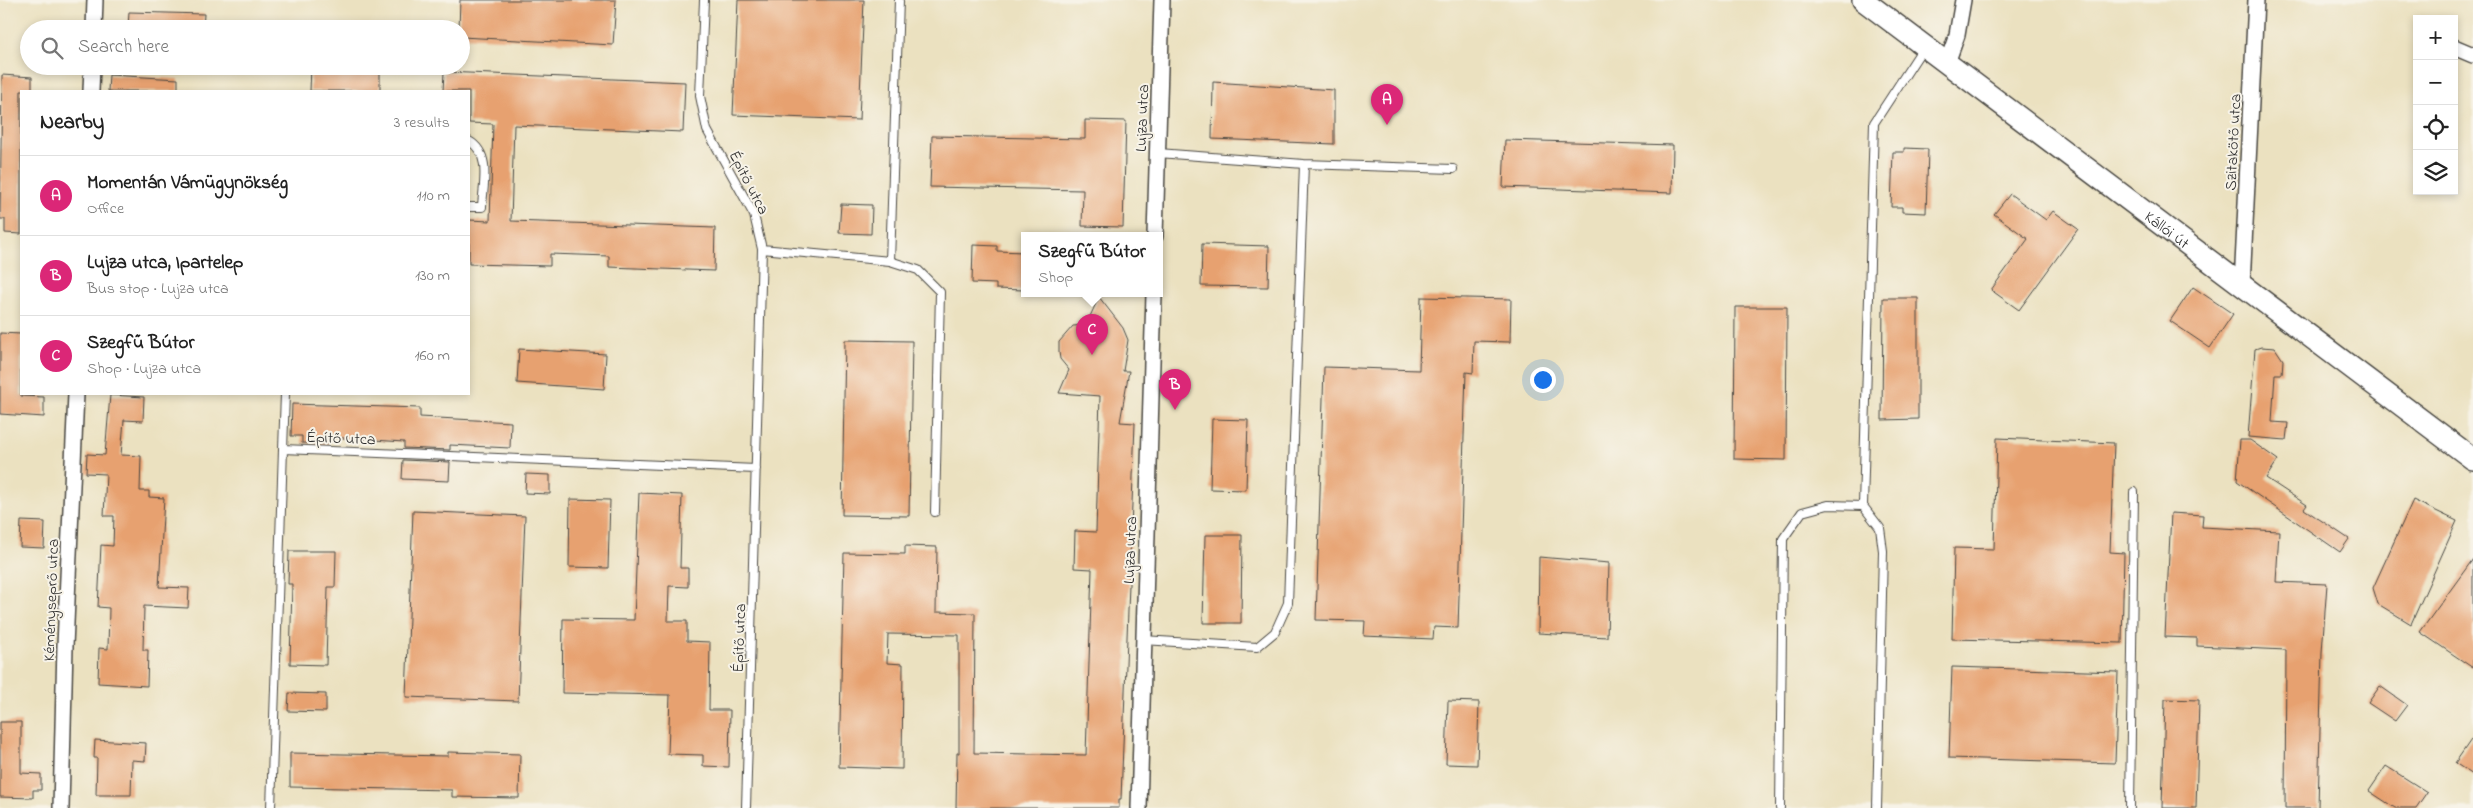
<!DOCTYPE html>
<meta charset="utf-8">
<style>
body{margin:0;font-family:"Indie Flower",sans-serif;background:#f2f2f2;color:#222}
.controls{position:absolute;right:15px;top:15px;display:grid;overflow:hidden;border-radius:0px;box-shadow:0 2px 8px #0003}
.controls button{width:45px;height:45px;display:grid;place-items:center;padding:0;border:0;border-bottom:1px solid #e0e0e0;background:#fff;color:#222;font:25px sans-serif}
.you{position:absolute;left:1542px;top:379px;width:18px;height:18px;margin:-12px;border:4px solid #fff;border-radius:50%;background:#1a73e8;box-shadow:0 0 0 8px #1a73e833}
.badge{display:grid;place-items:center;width:32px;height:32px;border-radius:50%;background:#db2777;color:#fff;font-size:16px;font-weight:700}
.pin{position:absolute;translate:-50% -41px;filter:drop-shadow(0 1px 2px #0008)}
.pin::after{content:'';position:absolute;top:26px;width:18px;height:15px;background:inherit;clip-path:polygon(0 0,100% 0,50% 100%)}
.popup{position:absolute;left:1021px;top:232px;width:142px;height:65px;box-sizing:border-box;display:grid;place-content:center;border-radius:0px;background:#fff;filter:drop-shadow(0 1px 4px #0005);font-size:16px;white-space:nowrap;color:#767676}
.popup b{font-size:19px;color:#222}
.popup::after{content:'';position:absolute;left:50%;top:100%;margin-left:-10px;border:10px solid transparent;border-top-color:#fff}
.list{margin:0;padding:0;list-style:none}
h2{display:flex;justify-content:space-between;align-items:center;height:65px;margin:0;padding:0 20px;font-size:21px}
h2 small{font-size:16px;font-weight:400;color:#767676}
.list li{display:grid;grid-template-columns:32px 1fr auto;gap:15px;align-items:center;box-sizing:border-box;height:80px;padding:0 20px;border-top:1px solid #e0e0e0}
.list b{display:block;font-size:19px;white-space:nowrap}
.list p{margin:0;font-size:16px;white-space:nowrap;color:#767676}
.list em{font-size:16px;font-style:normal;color:#767676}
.icon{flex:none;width:28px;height:28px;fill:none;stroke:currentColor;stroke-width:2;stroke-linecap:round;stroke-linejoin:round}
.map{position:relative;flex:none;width:2473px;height:808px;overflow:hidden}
.search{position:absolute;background:#fff;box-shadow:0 2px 8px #0003;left:20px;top:20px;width:450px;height:55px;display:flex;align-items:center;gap:12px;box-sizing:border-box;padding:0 18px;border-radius:28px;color:#767676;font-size:19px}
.panel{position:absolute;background:#fff;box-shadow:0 2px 8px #0003;left:20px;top:90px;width:450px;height:305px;border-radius:0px}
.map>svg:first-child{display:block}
.building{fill:#e7a170}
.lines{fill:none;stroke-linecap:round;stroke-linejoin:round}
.lane-casing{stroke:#484641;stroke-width:10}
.street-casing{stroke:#484641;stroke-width:18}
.secondary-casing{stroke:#484641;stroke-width:24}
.lane{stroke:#fff;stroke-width:8}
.street{stroke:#fff;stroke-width:15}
.secondary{stroke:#fff;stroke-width:21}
.labels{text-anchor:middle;stroke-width:4;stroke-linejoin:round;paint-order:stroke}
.street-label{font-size:16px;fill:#2b2b2b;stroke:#f7f3e8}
</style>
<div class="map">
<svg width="2473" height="808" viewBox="0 0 2473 808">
<rect width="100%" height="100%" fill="#f7f3e8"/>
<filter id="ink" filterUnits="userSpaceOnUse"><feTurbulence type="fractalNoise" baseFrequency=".02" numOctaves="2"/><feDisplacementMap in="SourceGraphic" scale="10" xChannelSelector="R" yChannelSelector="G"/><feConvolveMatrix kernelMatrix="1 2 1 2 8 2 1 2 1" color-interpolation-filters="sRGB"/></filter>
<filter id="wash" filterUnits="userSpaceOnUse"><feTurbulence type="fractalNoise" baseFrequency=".0096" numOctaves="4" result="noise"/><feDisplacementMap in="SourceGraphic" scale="20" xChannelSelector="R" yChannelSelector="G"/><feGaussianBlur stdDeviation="1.12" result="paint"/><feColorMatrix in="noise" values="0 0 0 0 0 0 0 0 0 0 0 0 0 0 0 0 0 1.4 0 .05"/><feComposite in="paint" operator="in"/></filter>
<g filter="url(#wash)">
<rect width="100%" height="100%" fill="#ebe1c0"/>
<g id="blocks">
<path class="building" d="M460,0H616L613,45L461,37V29H459Z
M738,0H864L859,120L733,115Z
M129,12L204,14L203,29H128Z
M311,66L380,67V91H310Z
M444,72L685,82L683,132L514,125L511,221L715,228L714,271L609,267V256L550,254V266L469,264V220L490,221L493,124L469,123V91H443Z
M2,75L32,77V91H21V234L5,233V219H0Z
M109,75L178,79V91H108Z
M1213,82L1334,90V144L1212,139Z
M1085,120L1126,121L1123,227L1082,226L1083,190L930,187L932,136L1085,139Z
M1505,140L1673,145L1672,193L1503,187Z
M1904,148L1928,149L1926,213L1902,212V207H1891L1893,152H1904Z
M2010,194L2046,220L2053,211L2078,229L2019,310L1991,290L2028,239L1994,214Z
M841,204L872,205L871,234L839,233Z
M1202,244L1269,246L1268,287L1201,286Z
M973,245L997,246V251L1024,252V290L996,289V284L972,283Z
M2193,287L2233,314L2210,348L2170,321Z
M1099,297L1123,328L1128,340L1123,371H1129L1120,422L1135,423L1121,799H1119V808H956L957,753H959V635L888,634L887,663L903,664L902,769L839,767L844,553L905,554V546L937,547L936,612L975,613L974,753L1086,755L1092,569L1074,568L1075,531L1096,532L1100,396L1059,393L1069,370L1060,359L1059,352V342L1073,326L1086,325Z
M1421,297L1511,299L1510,342L1474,341L1473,373L1466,372L1458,628L1434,627L1433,639L1364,636L1365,621L1316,620L1324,367L1419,370Z
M1883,298H1918V419L1882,420Z
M1735,307H1787L1786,460L1734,459Z
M0,333L21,334V396L44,397V417L0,414Z
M845,340L912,341L909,516L842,515Z
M2261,347L2275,348L2283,360L2282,374H2275L2272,422L2288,423L2286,440L2248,437L2255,349Z
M519,349L606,354L604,389L517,383Z
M110,395L144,397L143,421L124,420L121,455L141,456L140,491H149V497L164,498L159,587L189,588L188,608L144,606L143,650H148L147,686L98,683L99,648L108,649L109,608L98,607L101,545L113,546L114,516H104L106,474L86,473L87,454L105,455Z
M292,404L420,408V417L511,422L510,448L450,445V450L404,448V442L328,437V444L302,443V436H291Z
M1212,419L1248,420L1246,490L1210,489Z
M1997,438L2114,443L2110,552L2124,553L2122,643L1952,639L1954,548L1994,549Z
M2240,440H2250L2278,460L2266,478L2307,505L2304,509L2349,539L2340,552L2237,481Z
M403,460L450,462L449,481L402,479Z
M526,474L550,475V494L525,493Z
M639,493L682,495L680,568H688V587L669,586L668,621H687V641L710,642L709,710H730L729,767L703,766V755L668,754L670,695L562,693L563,619L634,620Z
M570,499L610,500L608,568L569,567Z
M2413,500L2457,521L2411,624L2378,604L2373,588Z
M413,511L525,516L518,701L406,697Z
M2171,513L2203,515L2202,527L2279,531L2276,582L2327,584L2322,652L2318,808H2285L2286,650L2197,646V638L2165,637Z
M21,521L45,522L44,548L20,547Z
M1205,535H1242L1241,623H1203Z
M289,551H336L335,587H328L326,665L290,664L292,584H288Z
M1539,557L1609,563L1607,637L1538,633Z
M2473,559V668L2420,632Z
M1952,667L2118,672L2115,763L1949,758Z
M2380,686L2407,705L2395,721L2368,703Z
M289,693L326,694V712L288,711Z
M2165,699L2199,700L2196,808H2162Z
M1448,701L1479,702L1477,765L1446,764Z
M0,722H21V773L41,774V790H33V798L0,797Z
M2473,737V775L2455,763Z
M95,740L146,743L145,761L132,760L131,795H96L97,758H94Z
M448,752L520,754L519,798L452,797V790L290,787V753L448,756Z
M2386,766L2427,792L2416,808H2395L2369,791Z"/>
</g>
</g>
<g filter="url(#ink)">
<use href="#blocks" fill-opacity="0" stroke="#484641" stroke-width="1"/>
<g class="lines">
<g class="lane-casing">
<path id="lane" d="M704,0L700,96L707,130L754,215L762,249L746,808
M469,141C492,154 483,185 482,207H469
M1158,153L1304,164L1453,169
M762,249L890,261L918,270L940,292L935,512
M890,261L899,0
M283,449L285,394
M1143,640L1257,647L1275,632L1288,603L1304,164
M271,808L283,449L756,469
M1780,808L1783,539L1802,512L1828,505L1863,506
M1877,808L1883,551L1880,528L1863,506L1874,123L1923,48
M2130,808L2134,492"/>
</g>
<g class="street-casing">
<path id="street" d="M94,29L95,0
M2454,47L2473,55
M1947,63L1957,35L1963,0
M91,91L92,66
M1155,236L1162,0
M2242,285L2256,0
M61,808L65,646L76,394
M1139,808L1154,294"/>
</g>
<g class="secondary-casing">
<g id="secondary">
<path id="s1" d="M1863,0L2473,459"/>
</g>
</g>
<use href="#lane" class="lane"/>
<use href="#street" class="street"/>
<use href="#secondary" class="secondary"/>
</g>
</g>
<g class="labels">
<g class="street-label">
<text transform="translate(1141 118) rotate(-88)" y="6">Lujza utca</text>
<text transform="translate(2232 142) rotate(-87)" y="6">Szitakötő utca</text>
<text transform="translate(750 182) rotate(63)" y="6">Építő utca</text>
<text dy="6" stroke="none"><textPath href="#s1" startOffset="381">Kállói út</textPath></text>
<text transform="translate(341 437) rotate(2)" y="6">Építő utca</text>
<text transform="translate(1129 550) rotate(-88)" y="6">Lujza utca</text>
<text transform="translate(50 600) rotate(-88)" y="6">Kéményseprő utca</text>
<text transform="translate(738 638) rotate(-88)" y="6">Építő utca</text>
</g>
</g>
</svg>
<div class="controls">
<button>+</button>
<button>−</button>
<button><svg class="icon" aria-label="locate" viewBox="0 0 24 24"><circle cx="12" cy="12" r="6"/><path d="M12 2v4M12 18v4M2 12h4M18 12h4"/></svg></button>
<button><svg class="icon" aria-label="layers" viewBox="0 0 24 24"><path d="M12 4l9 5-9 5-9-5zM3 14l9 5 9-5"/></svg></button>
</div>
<div class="you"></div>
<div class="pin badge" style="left:1387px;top:125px">A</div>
<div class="pin badge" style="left:1175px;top:410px">B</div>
<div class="pin badge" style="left:1092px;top:355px">C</div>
<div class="popup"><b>Szegfű Bútor</b>Shop</div>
<div class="search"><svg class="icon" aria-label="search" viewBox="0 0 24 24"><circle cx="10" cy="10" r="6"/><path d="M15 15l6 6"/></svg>Search here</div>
<section class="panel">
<h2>Nearby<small>3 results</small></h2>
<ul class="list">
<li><span class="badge">A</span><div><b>Momentán Vámügynökség</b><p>Office</p></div><em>110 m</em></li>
<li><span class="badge">B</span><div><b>Lujza utca, Ipartelep</b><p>Bus stop · Lujza utca</p></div><em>130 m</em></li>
<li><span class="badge">C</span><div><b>Szegfű Bútor</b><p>Shop · Lujza utca</p></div><em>160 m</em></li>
</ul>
</section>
</div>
